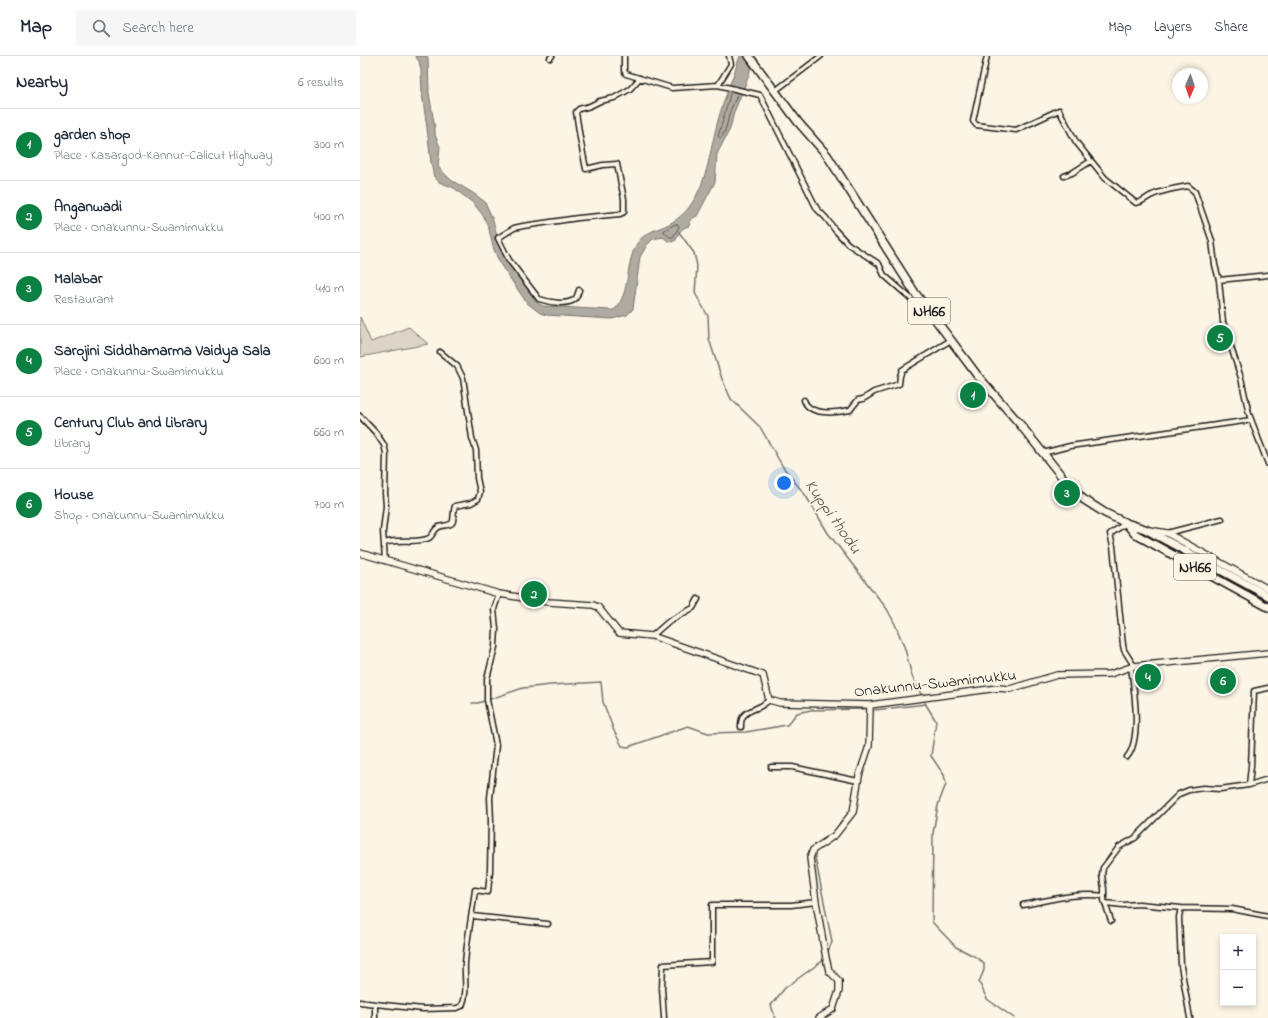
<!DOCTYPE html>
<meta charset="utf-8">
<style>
body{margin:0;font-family:"Indie Flower",sans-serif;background:#f6f6f7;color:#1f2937}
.controls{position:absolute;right:12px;bottom:12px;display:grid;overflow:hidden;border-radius:0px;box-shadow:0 2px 6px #0003}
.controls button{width:36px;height:36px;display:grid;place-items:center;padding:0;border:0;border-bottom:1px solid #e0e1e3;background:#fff;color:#1f2937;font:20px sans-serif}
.compass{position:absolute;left:812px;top:12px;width:36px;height:36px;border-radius:50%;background:#fff;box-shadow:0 2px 6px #0003;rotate:182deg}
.you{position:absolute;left:424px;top:427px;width:14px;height:14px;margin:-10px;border:3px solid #fff;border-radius:50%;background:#1a73e8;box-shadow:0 0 0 6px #1a73e833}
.badge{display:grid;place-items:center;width:26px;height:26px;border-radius:50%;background:#0b8043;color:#fff;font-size:13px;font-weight:700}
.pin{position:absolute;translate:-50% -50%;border:2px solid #fff;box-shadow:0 1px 4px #0006}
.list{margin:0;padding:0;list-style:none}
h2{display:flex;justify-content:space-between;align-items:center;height:52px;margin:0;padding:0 16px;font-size:17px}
h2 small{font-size:13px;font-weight:400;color:#747a83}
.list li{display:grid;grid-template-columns:26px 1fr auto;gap:12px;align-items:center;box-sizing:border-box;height:72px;padding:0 16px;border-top:1px solid #e0e1e3}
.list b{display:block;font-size:15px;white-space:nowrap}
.list p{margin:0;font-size:13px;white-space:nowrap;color:#747a83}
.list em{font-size:13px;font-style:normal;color:#747a83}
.icon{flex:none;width:22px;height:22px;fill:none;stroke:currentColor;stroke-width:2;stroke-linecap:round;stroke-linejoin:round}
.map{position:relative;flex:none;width:908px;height:962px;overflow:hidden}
header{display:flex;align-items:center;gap:24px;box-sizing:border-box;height:56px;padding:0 20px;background:#fff;border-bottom:1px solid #e0e1e3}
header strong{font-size:19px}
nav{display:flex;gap:22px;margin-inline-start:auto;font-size:14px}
.search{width:280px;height:36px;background:#f6f6f7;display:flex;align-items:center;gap:10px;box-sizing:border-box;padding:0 14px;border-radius:0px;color:#747a83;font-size:15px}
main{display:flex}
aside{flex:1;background:#fff}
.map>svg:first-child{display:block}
.green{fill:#dbd5c8;stroke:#7c7872}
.water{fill:#b0aba1;stroke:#75726c}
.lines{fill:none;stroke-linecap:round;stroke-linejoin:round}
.shore{stroke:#575551;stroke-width:1}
.stream{stroke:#75726c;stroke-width:1.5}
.street-casing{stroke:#1c1c1c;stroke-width:7}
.secondary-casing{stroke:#1c1c1c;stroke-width:8}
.highway-casing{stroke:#1c1c1c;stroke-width:10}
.street{stroke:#fcf5e5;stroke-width:4}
.secondary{stroke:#fcf5e5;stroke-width:5.5}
.highway{stroke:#fcf5e5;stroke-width:7}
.labels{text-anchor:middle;stroke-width:3.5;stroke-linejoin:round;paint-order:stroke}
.shield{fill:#fcf5e5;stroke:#5f5d58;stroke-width:1}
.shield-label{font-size:15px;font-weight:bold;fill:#1c1c1c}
.street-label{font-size:16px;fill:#1c1c1c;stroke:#fcf5e5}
.water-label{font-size:17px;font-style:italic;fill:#575551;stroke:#fcf5e5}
</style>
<header>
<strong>Map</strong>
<div class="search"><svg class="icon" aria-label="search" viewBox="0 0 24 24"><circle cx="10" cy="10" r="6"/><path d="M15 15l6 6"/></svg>Search here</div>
<nav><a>Map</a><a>Layers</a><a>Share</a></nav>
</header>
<main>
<aside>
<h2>Nearby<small>6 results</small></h2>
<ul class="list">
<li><span class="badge">1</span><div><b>garden shop</b><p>Place · Kasargod-Kannur-Calicut Highway</p></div><em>300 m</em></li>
<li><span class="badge">2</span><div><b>Anganwadi</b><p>Place · Onakunnu-Swamimukku</p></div><em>400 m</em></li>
<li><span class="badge">3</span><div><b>Malabar</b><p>Restaurant</p></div><em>410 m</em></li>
<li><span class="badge">4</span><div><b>Sarojini Siddhamarma Vaidya Sala</b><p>Place · Onakunnu-Swamimukku</p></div><em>600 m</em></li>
<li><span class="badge">5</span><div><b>Century Club and Library</b><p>Library</p></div><em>660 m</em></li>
<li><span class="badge">6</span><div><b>House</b><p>Shop · Onakunnu-Swamimukku</p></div><em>700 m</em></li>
</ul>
</aside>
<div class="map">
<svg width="908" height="962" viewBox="0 0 908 962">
<rect width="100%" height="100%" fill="#fcf5e5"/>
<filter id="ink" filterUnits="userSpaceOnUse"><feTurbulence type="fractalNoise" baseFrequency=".025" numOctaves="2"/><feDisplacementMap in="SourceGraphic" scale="8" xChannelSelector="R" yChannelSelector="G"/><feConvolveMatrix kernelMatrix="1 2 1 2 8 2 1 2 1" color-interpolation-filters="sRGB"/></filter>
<g filter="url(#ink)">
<path class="green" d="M0,261L11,286L49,271L68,288L0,301Z"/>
<path class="water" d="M55,0H67L68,2L69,37L75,73V79L80,91L78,110L80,113L91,124L113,137L125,146L133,164L137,180L147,204L169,234L176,246L183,250L250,254H254C272,236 264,207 278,186C285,176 299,173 309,168C317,164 325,157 330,150C347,126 349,100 356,72C362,48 372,24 380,0H394L388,22L374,56L370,73L357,98L355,126L337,160L331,163L329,170C321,172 318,177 316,184L312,186L308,185L303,181L293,183L287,189L280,201L273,253L267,259L252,263L186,259L180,257L167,247L140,208L133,191L128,169L122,158L113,147L104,140L94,132L79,126L74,121L71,107L67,72L62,38L61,14L59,5Z"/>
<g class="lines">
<path class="shore" d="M371,35L360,74L358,80L360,82L362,81L366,72L370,55L378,37
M316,168L318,169L319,171L313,181H310L305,177L304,175Z"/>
<path class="stream" d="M319,176L334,197L337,210L335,237L348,260L349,283L362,323L371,343L400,371L423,411L446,440L468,477L527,553L535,568L545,593L552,620L561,638
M112,647H118L163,632L191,629L241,626L243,646L254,675L262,690L268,691L328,670L348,677L386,676L427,669L437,657L451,654L504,653
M565,647L576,665L571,700L584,719L586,728L578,749L573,777L572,866L596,891L614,900L624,907V914L619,926L627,943L654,962
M515,654L566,648
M454,796L472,886L467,898
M415,962L411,949L425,932L465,903"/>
<g class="street-casing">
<path id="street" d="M264,0V14L266,18L312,32L358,29L400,39L457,153L466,162L475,174L488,188L519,208L524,219L565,255
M627,0L613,65L616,69L656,74L699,54L716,86L745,122L776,147C783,146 785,143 790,140C802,134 816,132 828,130L835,136L852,185L855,209L859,224L863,266L881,322L889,358L908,408
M190,2L192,0
M358,29L371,8L369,0
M415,35L461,0
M704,120L712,117L731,105
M859,224L908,219
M219,234C218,237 217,241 215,243C207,250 188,246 179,243L149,204L138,182L154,172L163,170L218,162L260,158L264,156V143L257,108L243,109L226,113L220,82L216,56L219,53L230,50L240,45L254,42L270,33L280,22
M444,344C449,360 476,357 490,354L498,344L503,343L514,336L539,328L540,320L542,314L591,284
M0,360L16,377L24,389L26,397L25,437L26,450L23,475L25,505
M683,397L710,390L891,364
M766,467L750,478L753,490L763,589L764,594L774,610
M807,477L862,463
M25,487C39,482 58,488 69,482C73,480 74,473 79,471C83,469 92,470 93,465C94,460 93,455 95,450L111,447L118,443L120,436L117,422L116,394L112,382L103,322L97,310L80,296
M292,580L309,565L333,552L338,543
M381,671C380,656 391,655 401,650C404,648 407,646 409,644
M767,701C782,684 774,633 771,611
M411,711H432L498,725
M889,729L891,710L894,635L908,632
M745,847L763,849L779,848L821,852
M663,849C689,844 718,836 744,840
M112,860L188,868
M751,865L744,844V833L742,819L743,812L759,791L775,782L819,738L829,734L843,732L860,733L889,729L908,723
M0,946L15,948V962
M15,948L63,953L97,952L102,950C108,937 104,921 105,907C107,883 112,858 115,834L128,836L130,815L131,764L130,742L136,689L127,644V623L135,591L136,573L134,553L139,538
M304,962L302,932L303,909L352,906V849H431L456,846
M830,962L821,910L819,861L821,852L872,853L908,860"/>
</g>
<g class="secondary-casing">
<path id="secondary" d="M789,474L807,477L908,533
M0,497L139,538L189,546L233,549L238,551L259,577L292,580L403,619L409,644L420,647L510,649L638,632L650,633L697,619L750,618L774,610L908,597
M459,962L473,953L479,935V925L469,915L466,902L456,846L450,802L453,794L475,779L493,756L499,720L509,690L510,649"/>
</g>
<g class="highway-casing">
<path id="highway" d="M389,0L438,66L467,99L555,237L575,263L617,319L659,367L707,427L723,443L745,457L766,467L785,473L908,540
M766,467L775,478L908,551"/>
</g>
<use href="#street" class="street"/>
<use href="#secondary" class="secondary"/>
<use href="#highway" class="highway"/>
</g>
</g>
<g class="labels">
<g class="shield">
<rect x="548" y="242" width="42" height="26" rx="3"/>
<rect x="814" y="498" width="42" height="26" rx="3"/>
</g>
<g class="shield-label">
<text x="569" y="260">NH66</text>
<text x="835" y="516">NH66</text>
</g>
<g class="street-label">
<text transform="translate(575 626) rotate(-6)" y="6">Onakunnu-Swamimukku</text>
</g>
<g class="water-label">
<text transform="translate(474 460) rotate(55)" y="6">Kuppi thodu</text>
</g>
</g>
</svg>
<div class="controls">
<button>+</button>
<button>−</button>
</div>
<svg class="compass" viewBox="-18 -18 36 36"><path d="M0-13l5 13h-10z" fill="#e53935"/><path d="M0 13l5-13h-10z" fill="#747a83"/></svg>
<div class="you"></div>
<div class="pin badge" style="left:613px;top:339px">1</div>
<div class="pin badge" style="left:174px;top:538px">2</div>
<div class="pin badge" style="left:707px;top:437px">3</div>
<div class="pin badge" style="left:788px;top:621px">4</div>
<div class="pin badge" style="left:860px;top:282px">5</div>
<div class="pin badge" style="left:863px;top:625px">6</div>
</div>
</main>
